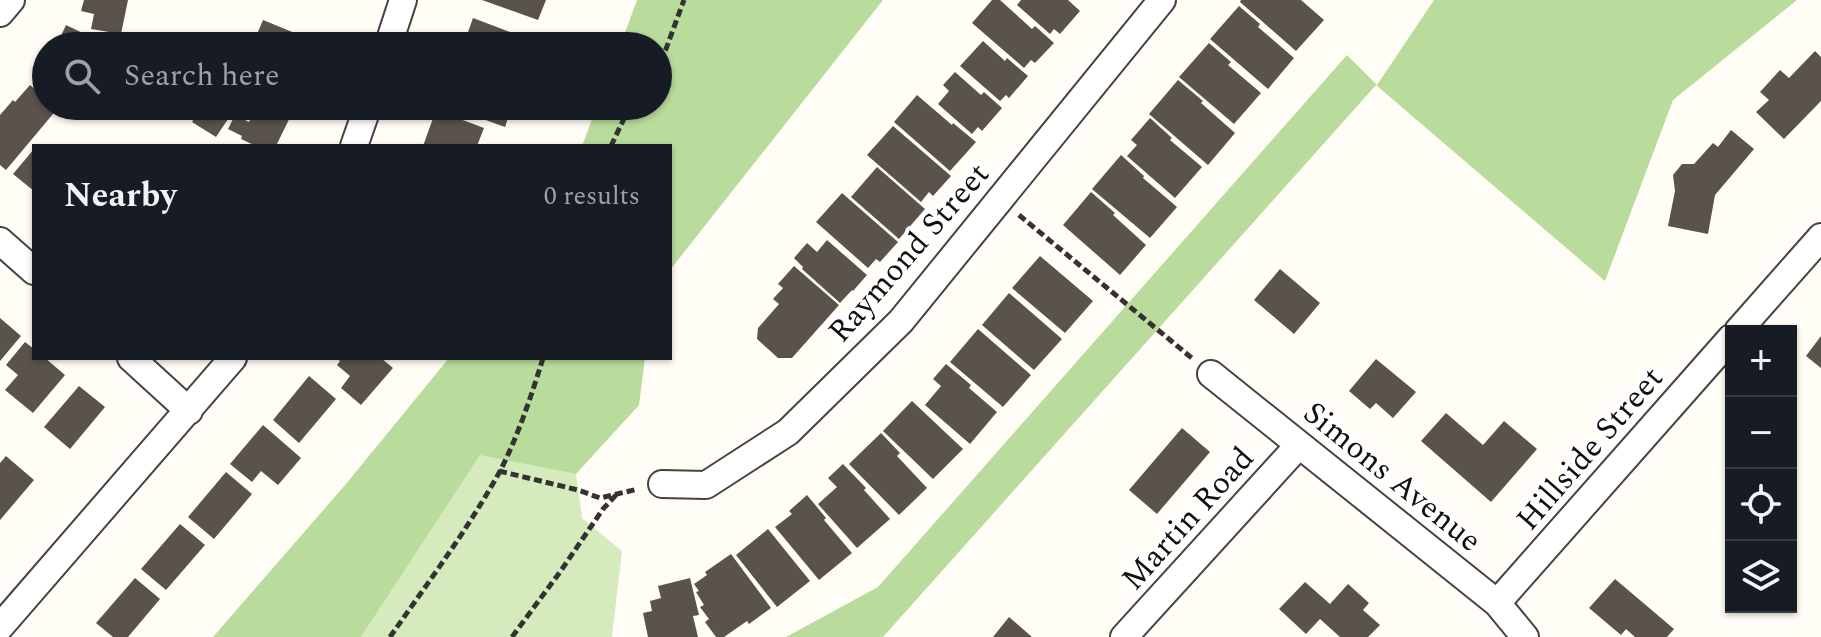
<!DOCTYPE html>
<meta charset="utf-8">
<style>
body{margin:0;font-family:Spectral,serif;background:#242831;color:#f1f3f6}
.controls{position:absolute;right:24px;bottom:24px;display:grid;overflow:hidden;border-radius:0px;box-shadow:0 2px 6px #0004}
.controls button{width:72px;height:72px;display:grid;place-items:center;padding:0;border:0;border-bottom:2px solid #363941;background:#171b24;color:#f1f3f6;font:40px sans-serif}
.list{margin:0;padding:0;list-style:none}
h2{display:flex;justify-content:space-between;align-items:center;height:104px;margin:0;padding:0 32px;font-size:34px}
h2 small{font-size:26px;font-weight:400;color:#9ea1a6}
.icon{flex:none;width:44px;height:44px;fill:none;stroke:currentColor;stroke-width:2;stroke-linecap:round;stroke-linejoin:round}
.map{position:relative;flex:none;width:1821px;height:637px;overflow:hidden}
.search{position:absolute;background:#171b24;box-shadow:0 2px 6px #0004;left:32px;top:32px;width:640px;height:88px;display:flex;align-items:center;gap:20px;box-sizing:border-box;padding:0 28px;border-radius:44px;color:#9ea1a6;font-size:30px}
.panel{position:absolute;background:#171b24;box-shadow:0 2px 6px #0004;left:32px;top:144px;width:640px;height:216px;border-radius:0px}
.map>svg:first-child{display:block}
.green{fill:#d5ebbd}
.forest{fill:#b9dc9c}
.building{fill:#5a524d}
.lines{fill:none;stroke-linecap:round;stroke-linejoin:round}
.minor-casing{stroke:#444;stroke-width:30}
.path{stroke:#333;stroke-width:5;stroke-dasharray:8 4;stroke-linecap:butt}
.minor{stroke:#fff;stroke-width:26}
.labels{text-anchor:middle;stroke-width:8;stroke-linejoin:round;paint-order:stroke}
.street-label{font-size:32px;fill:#111;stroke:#fff}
</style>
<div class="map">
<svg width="1821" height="637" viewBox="0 0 1821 637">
<rect width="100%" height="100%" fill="#fffdf5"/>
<path class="green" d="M480,454L576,474L582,518L622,551L612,637H361Z"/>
<path class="forest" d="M637,0H883L670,270V146H582L597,106H658V46H620Z
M1434,0H1797L1673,100L1605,281L1376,85L883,637H786L878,587L1347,55L1377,85Z
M449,358H645L639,405L576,474L480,455L361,637H213L346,484Z"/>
<path class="building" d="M84,0H128L121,34L91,29L94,14L81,11Z
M482,0H546L538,20Z
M992,0H1000L1032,29L1035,26L1054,43L1035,63L1031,60L1024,68L972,23Z
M1021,0H1068L1080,11L1060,34L1054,29L1050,34L1017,5Z
M1241,0H1301L1324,20L1296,51L1240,2Z
M1239,6L1260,24L1258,27L1294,58L1268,89L1210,39Z
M473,18L521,36L518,46H463Z
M263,20L307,38L304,46H252Z
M66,25L110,46H56Z
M983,41L1005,61L1007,58L1028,76L1009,98L1006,95L1000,101L960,66Z
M1209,43L1231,62L1228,65L1261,93L1234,124L1179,77Z
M1815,51L1821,57V101L1784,139L1756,112L1769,100L1760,92L1780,70L1789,78Z
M955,72L981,95L984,92L1002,108L982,131L978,127L972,134L938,104L949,91L943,85Z
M1178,80L1203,101L1201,103L1235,133L1208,165L1149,114Z
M30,85L46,98V106H56L58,108L6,170L0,165V115L13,100L15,102Z
M917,95L952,125L953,123L976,142L950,171L894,122Z
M202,106H215L230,116L216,137L192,122Z
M257,106L295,107L276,146H256L241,139L242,136L228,129L235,115L249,122Z
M472,106H503L511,109L505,127L469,114Z
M436,110L484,128L477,146H423Z
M1150,118L1172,138L1170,140L1202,167L1175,198L1127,156L1137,145L1131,140Z
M893,126L951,176L933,196L929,192L921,202L867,155Z
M1731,130L1754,149L1715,195L1708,234L1668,226L1675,191L1673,175L1682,164H1694L1713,143L1718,147Z
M34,149V191L13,174Z
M1121,155L1144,176L1143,178L1177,207L1150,238L1092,189Z
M877,167L925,209L899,239L851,197Z
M1091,192L1115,213L1113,215L1146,245L1120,275L1063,225Z
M842,193L898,242L880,262L876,259L868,268L816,222Z
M827,240L867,275L853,291L852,290L840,303L802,269L803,267L794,258L807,243L817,252Z
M1040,256L1093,301L1065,333L1012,288Z
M794,266L839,305L792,358H778L757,339L758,328L779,304L773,299L783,288L778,284Z
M1280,269L1320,303L1294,334L1254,300Z
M1009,293L1062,339L1034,370L982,325Z
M0,318L21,336L0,361Z
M978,329L1031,375L1003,407L950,362Z
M1821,336V368L1806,356Z
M25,342L34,349V358H45L65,375L33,413L5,390L18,375L6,365Z
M336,358H381L393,368L361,405L341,388L350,376L337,365L340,361Z
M1376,359L1416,392L1393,418L1376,403L1370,409L1349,391Z
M946,364L971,385L969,388L997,412L970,444L925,405L941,386L933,379Z
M309,376L336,399L299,443L273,420Z
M79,386L105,407L70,449L44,427Z
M912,401L963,449L933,479L883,431Z
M1446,413L1483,445L1504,421L1537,449L1491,502L1421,441Z
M263,425L301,458L278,485L261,471L252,482L230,464Z
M1182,428L1210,452L1157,514L1129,490Z
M881,433L900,453L897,456L927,488L899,515L849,464Z
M6,456L34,480L0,520V463Z
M843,464L866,488L864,490L890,519L857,548L818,504L837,487L828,478Z
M226,472L252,494L214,539L188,517Z
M807,495L826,518L824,520L852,553L819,580L775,527L792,514L789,511Z
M180,524L205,545L166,590L141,569Z
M768,529L810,581L777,607L736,555Z
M731,554L771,608L749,624L747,621L724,637H716L705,622L709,619L700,607L704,605L696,592L699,591L694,584L707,575L705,572Z
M135,578L160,599L128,637H113L96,623Z
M690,578L699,615L693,616L698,637H648L643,613L652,611L650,601L661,598L658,586Z
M1615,579L1674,629L1667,637H1635L1626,629L1621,635L1589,608Z
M1305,582L1330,604L1348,584L1369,603L1363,610L1380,625L1368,637H1340L1320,619L1306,634L1279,609Z
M1009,617L1032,637H993Z"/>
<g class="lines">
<g class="minor-casing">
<path id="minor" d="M0,13L11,0
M388,46L403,0
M354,146L368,106
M0,241L34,271
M1738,331L1821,237
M131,358L189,411
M1211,374L1497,603L1525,637
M662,484L706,485L788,432L901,321L1162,0
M1497,603L1731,338
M0,627L233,358
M1124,637L1299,445"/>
</g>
<path class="path" d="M658,60L666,49L684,0
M611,146L630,106
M1019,215L1193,359
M499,471L578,490L600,498L638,489
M390,637C427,584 468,529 499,473C517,439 532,394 543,358
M512,637L560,572L603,509L616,495"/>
<use href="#minor" class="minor"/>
</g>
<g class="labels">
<g class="street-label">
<text transform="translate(908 252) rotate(-49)" y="11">Raymond Street</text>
<text transform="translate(1589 448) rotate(-49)" y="11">Hillside Street</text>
<text transform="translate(1393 476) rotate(39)" y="11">Simons Avenue</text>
<text transform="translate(1187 518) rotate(-48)" y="11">Martin Road</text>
</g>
</g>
</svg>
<div class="controls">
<button>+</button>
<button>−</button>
<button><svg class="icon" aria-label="locate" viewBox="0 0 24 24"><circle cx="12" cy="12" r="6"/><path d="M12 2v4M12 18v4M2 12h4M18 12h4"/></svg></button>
<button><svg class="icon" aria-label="layers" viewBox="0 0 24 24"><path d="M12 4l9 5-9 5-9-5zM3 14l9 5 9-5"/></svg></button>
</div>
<div class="search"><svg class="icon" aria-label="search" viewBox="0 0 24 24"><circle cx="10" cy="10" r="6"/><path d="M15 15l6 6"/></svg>Search here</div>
<section class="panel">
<h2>Nearby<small>0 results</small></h2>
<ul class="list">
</ul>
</section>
</div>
